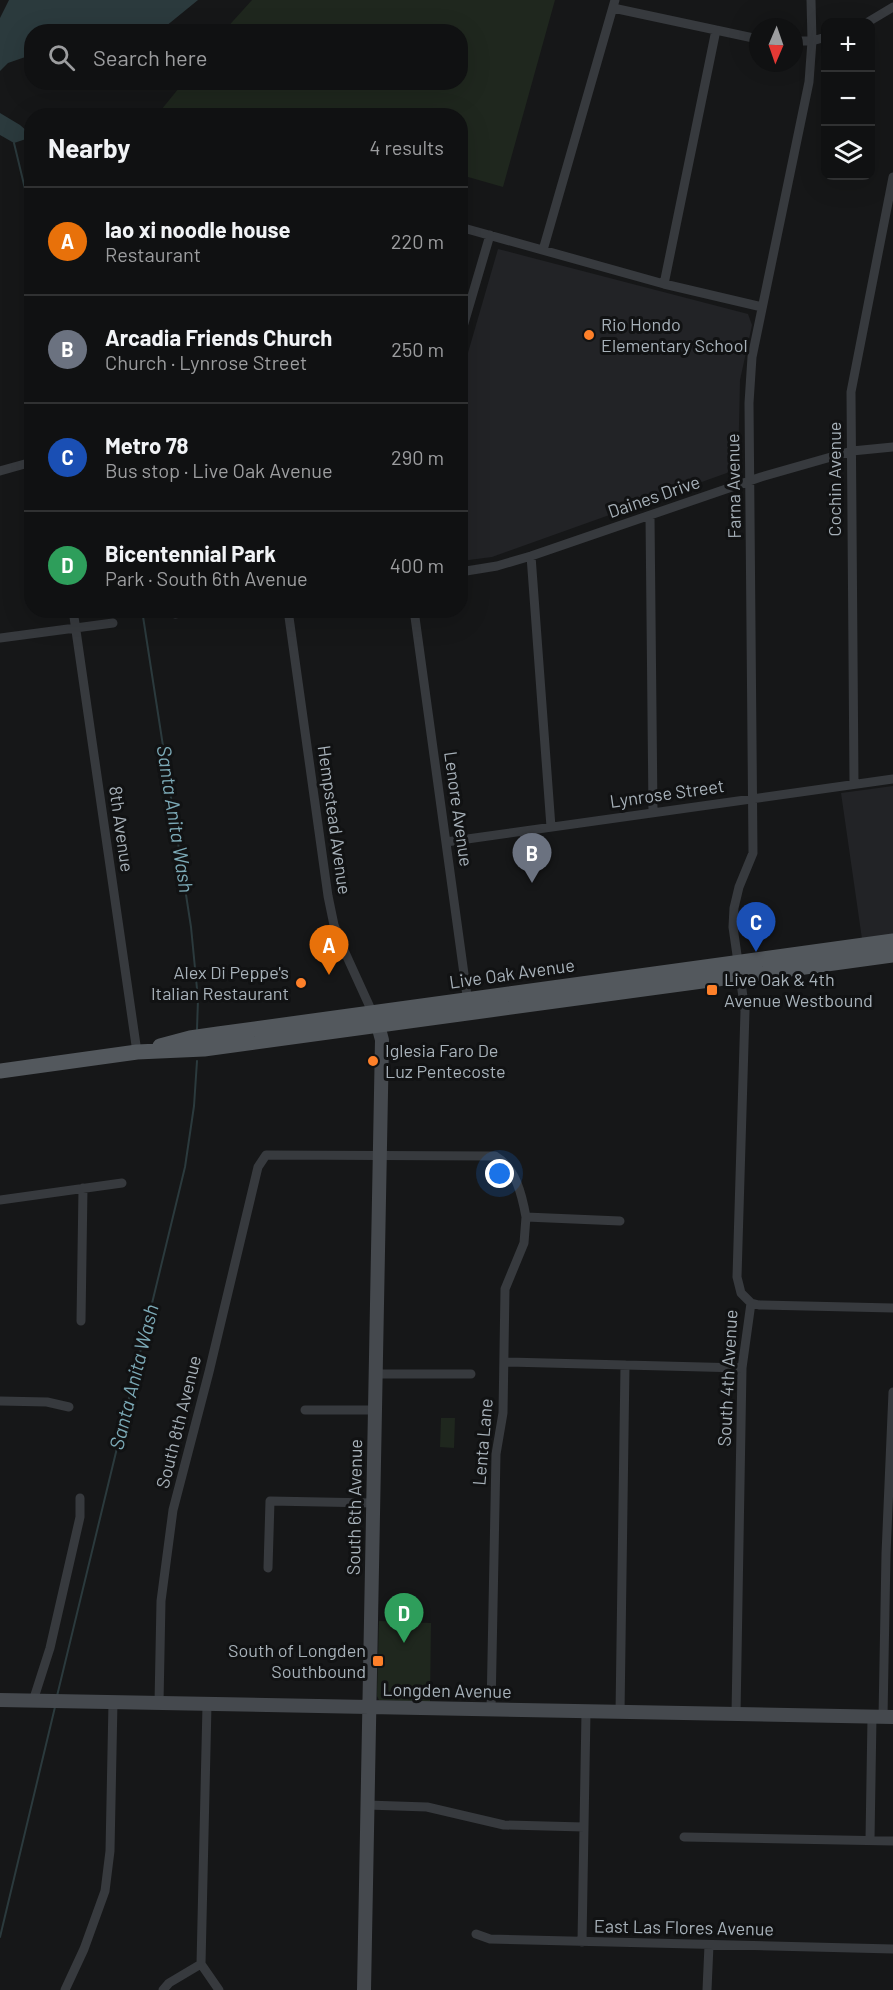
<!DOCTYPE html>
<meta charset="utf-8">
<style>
body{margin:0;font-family:Barlow,sans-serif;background:#191a1b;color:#f1f3f6}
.controls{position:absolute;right:18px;top:18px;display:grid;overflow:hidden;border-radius:12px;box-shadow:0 6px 24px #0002}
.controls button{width:54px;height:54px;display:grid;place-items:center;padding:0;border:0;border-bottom:2px solid #303132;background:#101112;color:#f1f3f6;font:30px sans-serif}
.compass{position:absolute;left:749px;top:18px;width:54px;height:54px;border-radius:50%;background:#101112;box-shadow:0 6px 24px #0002;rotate:182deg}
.you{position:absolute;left:500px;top:1174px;width:21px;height:21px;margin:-15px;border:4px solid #fff;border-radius:50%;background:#1a73e8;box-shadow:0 0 0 9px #1a73e833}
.badge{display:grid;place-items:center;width:39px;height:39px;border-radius:50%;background:#fe8029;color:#fff;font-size:20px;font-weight:700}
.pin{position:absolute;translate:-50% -50px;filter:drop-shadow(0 2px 3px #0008)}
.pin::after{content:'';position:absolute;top:32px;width:21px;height:18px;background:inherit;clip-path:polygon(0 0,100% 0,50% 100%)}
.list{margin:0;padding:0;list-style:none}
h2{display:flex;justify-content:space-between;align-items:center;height:78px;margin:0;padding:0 24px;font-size:26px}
h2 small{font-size:20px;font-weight:400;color:#9c9d9f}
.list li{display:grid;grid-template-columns:39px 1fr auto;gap:18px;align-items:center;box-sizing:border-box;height:108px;padding:0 24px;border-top:2px solid #303132}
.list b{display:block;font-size:22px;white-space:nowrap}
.list p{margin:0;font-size:20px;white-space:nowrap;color:#9c9d9f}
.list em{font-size:20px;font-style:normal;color:#9c9d9f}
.icon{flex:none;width:33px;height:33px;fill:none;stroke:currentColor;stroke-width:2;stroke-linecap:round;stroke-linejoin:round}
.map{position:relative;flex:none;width:893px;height:1990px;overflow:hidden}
.search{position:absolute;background:#101112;box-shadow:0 6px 24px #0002;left:24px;top:24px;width:444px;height:66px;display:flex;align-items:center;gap:15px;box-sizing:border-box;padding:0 21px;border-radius:24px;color:#9c9d9f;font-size:22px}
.panel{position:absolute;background:#101112;box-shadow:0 6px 24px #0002;left:24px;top:108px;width:444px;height:510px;border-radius:24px}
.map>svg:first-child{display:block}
.built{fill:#222326}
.green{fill:#1f271e}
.water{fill:#2b3a3d}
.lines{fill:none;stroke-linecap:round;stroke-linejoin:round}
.stream{stroke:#2b3a3d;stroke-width:2}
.street{stroke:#373a3e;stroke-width:9}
.secondary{stroke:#45494e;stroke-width:14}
.primary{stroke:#53585d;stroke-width:15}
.poi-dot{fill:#fe8029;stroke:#111213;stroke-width:2}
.labels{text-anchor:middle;stroke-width:6;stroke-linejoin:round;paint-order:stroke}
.poi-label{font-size:18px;fill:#a7b1b9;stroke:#111213;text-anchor:start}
.street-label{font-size:18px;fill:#a7b1b9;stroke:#111213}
.water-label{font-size:20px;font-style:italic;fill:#7caab7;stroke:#111213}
</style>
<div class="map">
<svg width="893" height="1990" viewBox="0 0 893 1990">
<rect width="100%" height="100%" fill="#161718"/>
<path class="built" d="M498,249L748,314L752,325L740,380L738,469L492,557L461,561V377Z
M893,786V935L862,939L841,793Z"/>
<path class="green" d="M252,0H555L503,187L461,175L460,116L157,115L183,83L460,82V32L224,31Z
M441,1418H455L454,1448L440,1447Z
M379,1621L431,1623L430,1702L379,1700L377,1696Z"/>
<path class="water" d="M9,0H198L160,31L32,32L31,55L8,63L0,71V18Z
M0,113L20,125L28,132L26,139L14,143L0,135Z"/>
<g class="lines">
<path class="stream" d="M14,143L26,193L32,207
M142,610L191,927L198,999L197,1029
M57,1696L185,1167L194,1106L197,1061
M0,1937L55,1707"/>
<path class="street" d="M613,8L758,39
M868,22L893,7
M794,41H812L826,37
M460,227L664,284L762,307
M543,250L615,0
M664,284L716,30
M460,337L490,235
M0,471L32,462
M650,516L653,812
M531,556L551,827
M460,572L497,566L531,556L761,477L852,451L893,447
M73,610L137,1052
M288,610L328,896L334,925L343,948L374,1016
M414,610L468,1003
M175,614L194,610
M0,638L113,623
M854,784L851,392L893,177
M446,842L893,779
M0,1200L122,1183
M751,1303L759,1305L893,1308
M81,1321L83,1188
M504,1362L742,1368
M375,1374H471
M0,1401L47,1402L69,1407
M305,1410H375
M268,1568L270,1501L373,1503
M33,1701L50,1648L80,1517V1498
M159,1703L161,1601L173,1510L209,1372L258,1167L266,1155L495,1156C516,1168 522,1195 526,1217L620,1221
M207,1705L201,1964L219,1990
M491,1709L496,1454L503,1413L505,1289L524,1243L526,1217
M620,1713L625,1365
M736,1715L742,1368L751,1303L741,1293L737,1277L745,1011L733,927L734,908L739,887L753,853L749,403L752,357L809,82L812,41L811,0
M883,1717L886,1554L893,1392
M367,1805L427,1807L504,1825L584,1827
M684,1837L893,1841
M870,1840L872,1717
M476,1934L490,1939L893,1949
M582,1942L586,1712
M65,1990L84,1949L105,1891L110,1851L113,1702
M163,1990L169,1983L201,1964
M707,1990L709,1945"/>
<path class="secondary" d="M0,1700L893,1717
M364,1990L382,1040L378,1025"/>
<path class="primary" d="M160,1046L190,1038L218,1034L893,941
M0,1071L137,1052L204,1049L893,955"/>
</g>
<g class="poi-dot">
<circle cx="589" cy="335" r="6"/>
<circle cx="301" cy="983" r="6"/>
<rect x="706" y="984" width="12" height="12" rx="3"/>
<circle cx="373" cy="1061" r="6"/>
<rect x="372" y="1655" width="12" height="12" rx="3"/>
</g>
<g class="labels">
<g class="poi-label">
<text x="601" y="331">Rio Hondo<tspan x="601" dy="21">Elementary School</tspan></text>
<text x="289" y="979" text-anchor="end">Alex Di Peppe's<tspan x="289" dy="21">Italian Restaurant</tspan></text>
<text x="724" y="986">Live Oak &amp; 4th<tspan x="724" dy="21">Avenue Westbound</tspan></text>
<text x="385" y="1057">Iglesia Faro De<tspan x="385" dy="21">Luz Pentecoste</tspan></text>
<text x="366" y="1657" text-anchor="end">South of Longden<tspan x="366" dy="21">Southbound</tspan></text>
</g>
<g class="street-label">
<text transform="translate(835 479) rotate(-90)" y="6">Cochin Avenue</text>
<text transform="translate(734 486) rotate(-91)" y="6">Farna Avenue</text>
<text transform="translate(654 497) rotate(-19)" y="6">Daines Drive</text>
<text transform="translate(667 794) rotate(-8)" y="6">Lynrose Street</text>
<text transform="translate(458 809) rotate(82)" y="6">Lenore Avenue</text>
<text transform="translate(334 820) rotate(82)" y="6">Hempstead Avenue</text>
<text transform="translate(121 829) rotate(82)" y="6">8th Avenue</text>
<text transform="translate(512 974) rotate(-8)" y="6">Live Oak Avenue</text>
<text transform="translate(728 1378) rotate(-87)" y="6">South 4th Avenue</text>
<text transform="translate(179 1422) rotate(-76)" y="6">South 8th Avenue</text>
<text transform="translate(483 1442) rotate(-85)" y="6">Lenta Lane</text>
<text transform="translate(355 1507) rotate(-89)" y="6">South 6th Avenue</text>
<text transform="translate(447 1691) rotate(1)" y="6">Longden Avenue</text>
<text transform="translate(684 1928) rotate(1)" y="6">East Las Flores Avenue</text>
</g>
<g class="water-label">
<text transform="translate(175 819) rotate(81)" y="7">Santa Anita Wash</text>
<text transform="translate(134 1377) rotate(-76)" y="7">Santa Anita Wash</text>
</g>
</g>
</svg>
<div class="controls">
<button>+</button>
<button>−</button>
<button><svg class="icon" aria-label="layers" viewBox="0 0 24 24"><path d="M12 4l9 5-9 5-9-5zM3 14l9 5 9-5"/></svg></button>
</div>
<svg class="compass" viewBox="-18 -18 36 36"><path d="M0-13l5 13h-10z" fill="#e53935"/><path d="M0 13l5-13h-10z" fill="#9c9d9f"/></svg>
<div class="you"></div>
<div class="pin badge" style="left:329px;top:975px;background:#e8710a">A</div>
<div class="pin badge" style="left:532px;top:883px;background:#6b7280">B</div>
<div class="pin badge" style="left:756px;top:952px;background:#1a4fb4">C</div>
<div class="pin badge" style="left:404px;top:1643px;background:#2e9e5b">D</div>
<div class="search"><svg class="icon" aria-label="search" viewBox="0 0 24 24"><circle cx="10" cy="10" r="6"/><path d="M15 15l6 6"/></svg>Search here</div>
<section class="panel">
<h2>Nearby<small>4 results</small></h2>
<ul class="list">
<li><span class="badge" style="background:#e8710a">A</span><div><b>lao xi noodle house</b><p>Restaurant</p></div><em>220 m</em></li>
<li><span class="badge" style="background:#6b7280">B</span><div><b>Arcadia Friends Church</b><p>Church · Lynrose Street</p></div><em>250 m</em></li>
<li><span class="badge" style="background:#1a4fb4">C</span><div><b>Metro 78</b><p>Bus stop · Live Oak Avenue</p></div><em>290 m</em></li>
<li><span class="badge" style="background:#2e9e5b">D</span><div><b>Bicentennial Park</b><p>Park · South 6th Avenue</p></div><em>400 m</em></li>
</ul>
</section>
</div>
